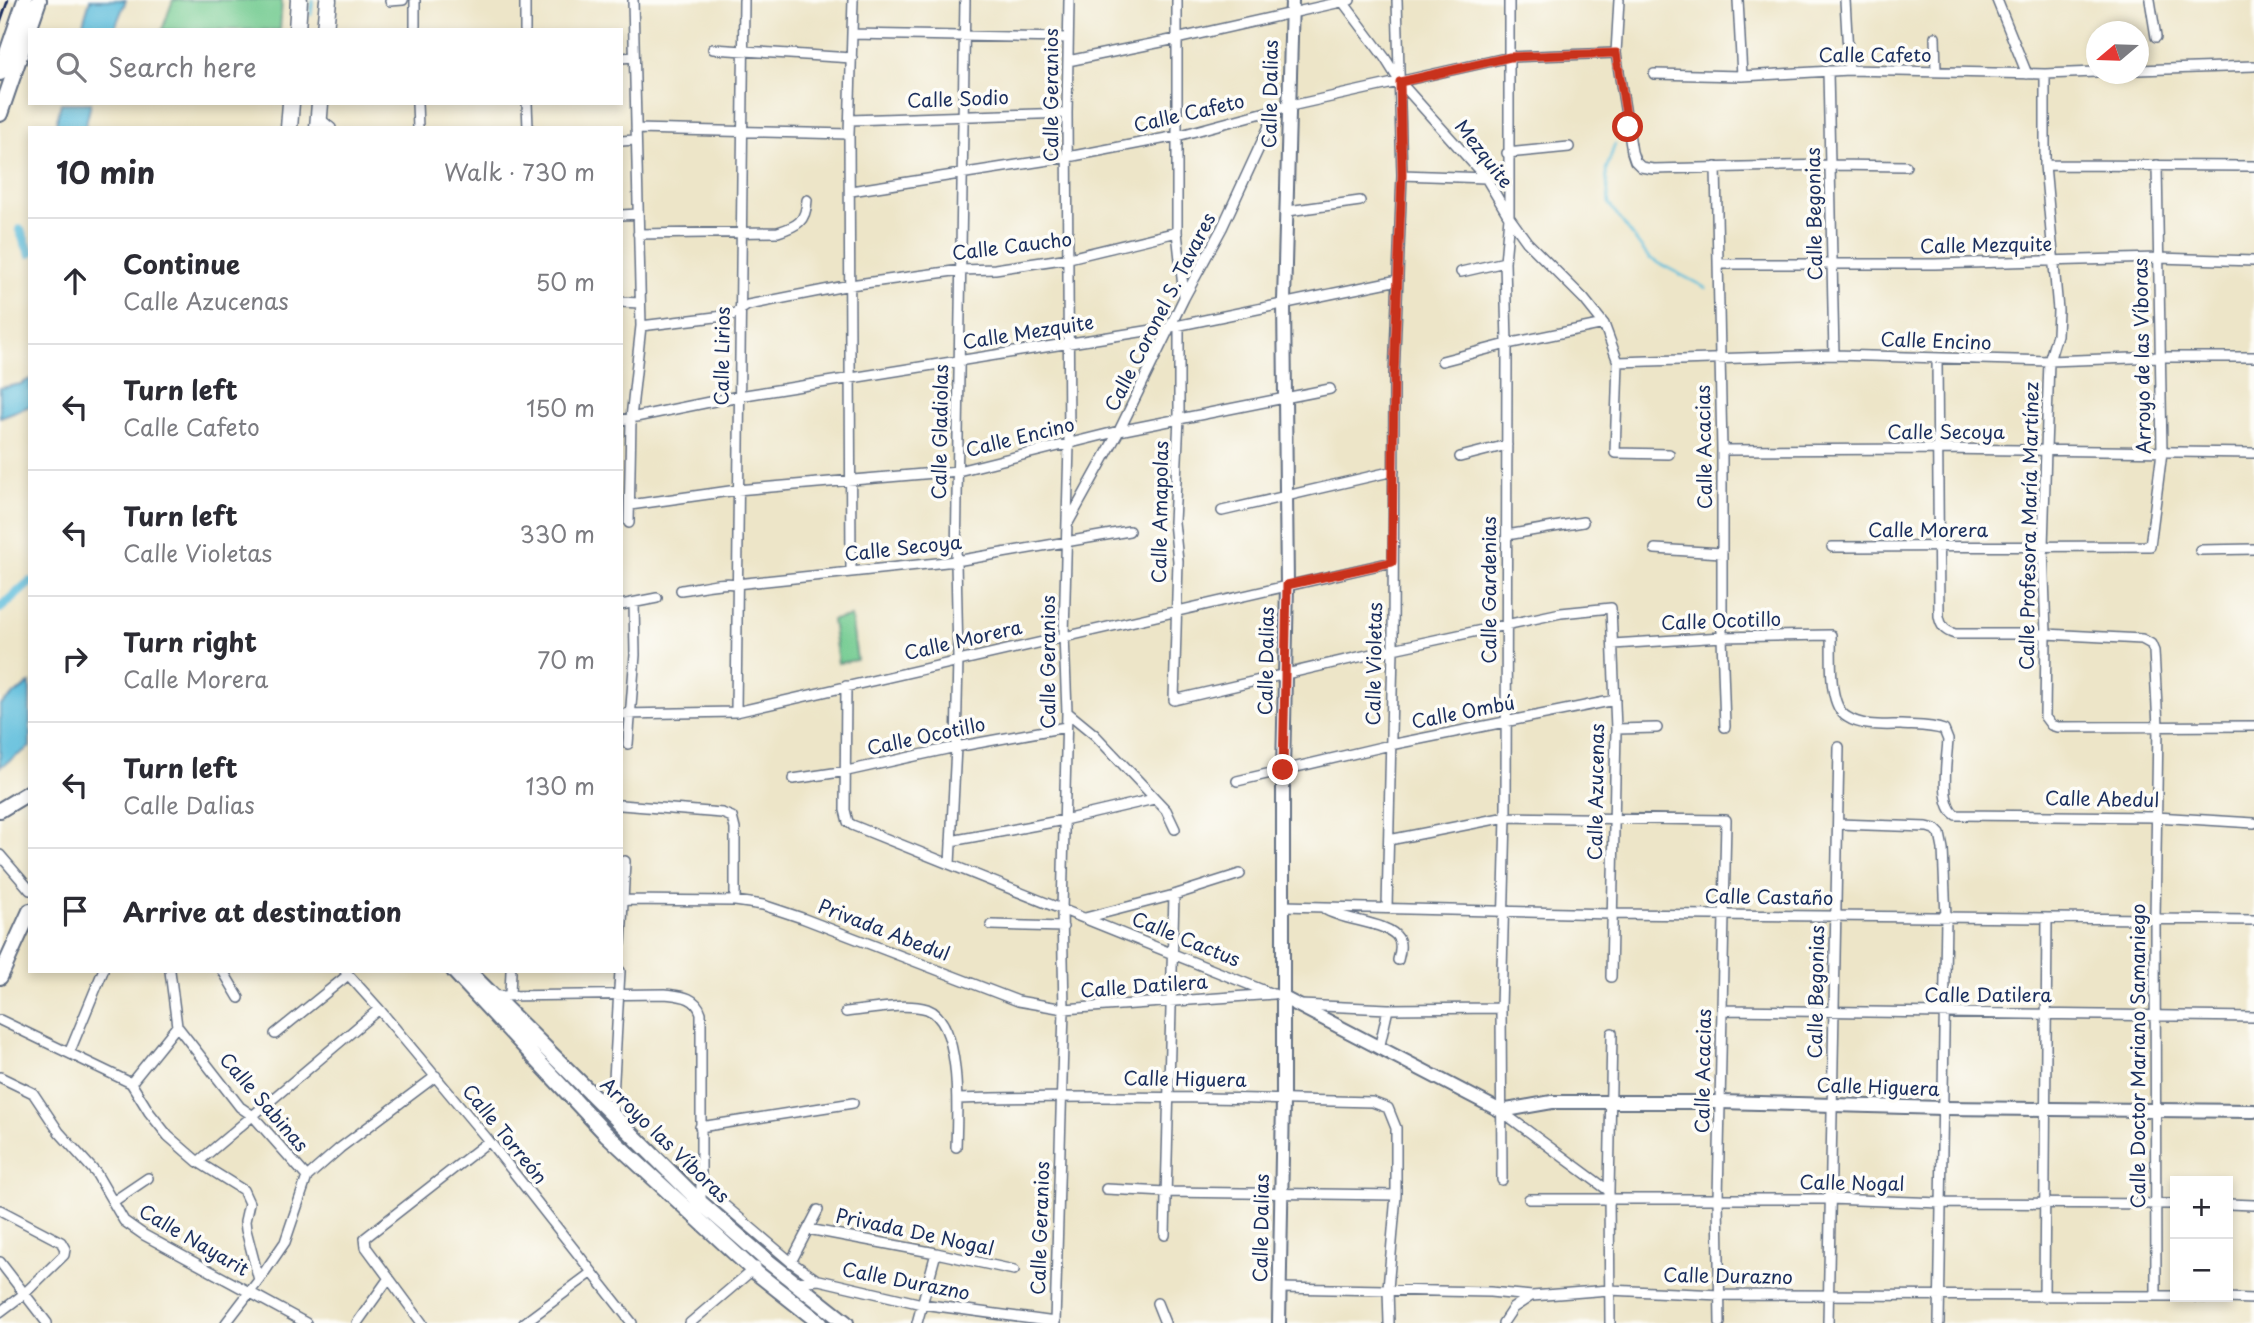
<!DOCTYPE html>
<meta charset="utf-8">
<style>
body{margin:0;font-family:"Playpen Sans",sans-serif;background:#f2f2f3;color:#2b2b33}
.controls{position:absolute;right:21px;bottom:21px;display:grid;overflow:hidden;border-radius:0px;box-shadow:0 4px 10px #0003}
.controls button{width:63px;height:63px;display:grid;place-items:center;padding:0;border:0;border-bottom:2px solid #e1e1e2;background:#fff;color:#2b2b33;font:35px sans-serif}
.compass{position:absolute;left:2086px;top:21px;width:63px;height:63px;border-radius:50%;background:#fff;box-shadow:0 4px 10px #0003;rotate:251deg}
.stop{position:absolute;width:21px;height:21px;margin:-16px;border:5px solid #c8321e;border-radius:50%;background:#fff}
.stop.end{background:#c8321e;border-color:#fff;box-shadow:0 2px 7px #0008}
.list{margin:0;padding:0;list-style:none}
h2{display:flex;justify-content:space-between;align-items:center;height:91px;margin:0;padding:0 28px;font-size:30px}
h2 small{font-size:23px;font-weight:400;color:#7c7c81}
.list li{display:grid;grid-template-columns:46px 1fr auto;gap:21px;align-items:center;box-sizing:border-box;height:126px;padding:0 28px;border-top:2px solid #e1e1e2}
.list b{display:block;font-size:26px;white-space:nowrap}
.list p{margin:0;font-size:23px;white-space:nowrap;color:#7c7c81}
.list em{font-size:23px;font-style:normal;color:#7c7c81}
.icon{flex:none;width:38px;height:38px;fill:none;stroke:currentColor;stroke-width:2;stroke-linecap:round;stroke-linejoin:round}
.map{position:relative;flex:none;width:2254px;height:1323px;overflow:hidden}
.search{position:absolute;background:#fff;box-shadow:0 4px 10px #0003;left:28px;top:28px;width:595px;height:77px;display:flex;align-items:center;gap:18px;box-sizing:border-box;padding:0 24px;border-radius:0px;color:#7c7c81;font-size:26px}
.panel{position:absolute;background:#fff;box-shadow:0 4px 10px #0003;left:28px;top:126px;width:595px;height:847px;border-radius:0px}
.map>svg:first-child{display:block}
.green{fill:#71ca8f;stroke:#467c76;stroke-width:2}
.water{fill:#5ebedc;stroke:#3c769d;stroke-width:2}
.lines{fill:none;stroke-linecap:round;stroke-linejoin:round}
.stream{stroke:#5ebedc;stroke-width:2.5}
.canal{stroke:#5ebedc;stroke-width:10}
.street-casing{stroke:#646f83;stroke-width:12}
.secondary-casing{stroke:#646f83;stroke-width:16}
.primary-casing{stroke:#646f83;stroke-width:18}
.highway-casing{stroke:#646f83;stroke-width:19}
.street{stroke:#fff;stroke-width:9}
.secondary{stroke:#fff;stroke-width:12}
.primary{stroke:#fff;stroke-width:14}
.highway{stroke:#fff;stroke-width:16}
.rail{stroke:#1b2f5e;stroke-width:2.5}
.route{stroke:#c8321e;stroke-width:9}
.labels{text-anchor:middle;stroke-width:7;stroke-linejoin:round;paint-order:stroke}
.street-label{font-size:19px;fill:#1b2f5e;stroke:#fdfcf7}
</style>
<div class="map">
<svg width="2254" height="1323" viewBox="0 0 2254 1323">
<rect width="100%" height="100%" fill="#fdfcf7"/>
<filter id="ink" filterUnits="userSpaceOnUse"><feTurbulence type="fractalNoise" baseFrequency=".0143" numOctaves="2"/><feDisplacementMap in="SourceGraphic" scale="14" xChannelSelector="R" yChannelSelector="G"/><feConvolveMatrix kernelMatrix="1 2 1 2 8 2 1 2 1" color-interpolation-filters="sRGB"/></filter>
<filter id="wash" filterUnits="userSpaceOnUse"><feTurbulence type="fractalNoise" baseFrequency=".00686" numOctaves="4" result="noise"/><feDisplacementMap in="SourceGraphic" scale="28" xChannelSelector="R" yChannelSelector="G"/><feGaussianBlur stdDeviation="1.57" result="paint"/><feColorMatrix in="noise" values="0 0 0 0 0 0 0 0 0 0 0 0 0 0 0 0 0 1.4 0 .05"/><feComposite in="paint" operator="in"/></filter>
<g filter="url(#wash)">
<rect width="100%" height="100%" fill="#ede5c8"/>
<path class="green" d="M173,0H282L280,30H162Z
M851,617L857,660L838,663L832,620Z"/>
<path class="water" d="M90,0H126L114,30H81Z
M61,103H91L85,128H55Z
M30,379V406L0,417V388L21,384Z
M30,683V747L0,767V705Z"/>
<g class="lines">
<path class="stream" d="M311,15L313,0
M1615,144L1606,170L1609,204L1649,258L1706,288"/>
<path class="canal" d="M20,230L30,253
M0,608L30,582"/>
</g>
</g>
<g filter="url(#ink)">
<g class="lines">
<g class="street-casing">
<path id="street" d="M415,0V30
M525,0V30
M1177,0V232L1184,296
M1619,0L1616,53L1632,152L1635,161L1641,167L1653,169L1831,165L1906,166
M1738,0L1742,76
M1845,0L1849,70
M1997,0L2027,74
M2150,0L2156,37
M390,1L403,0
M1343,2L1385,58L1400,82L1486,178L1509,217L1527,242L1584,299L1604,324L1618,362L1615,453L1669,454
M852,34L1068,38
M1935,37L1936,72
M713,49L852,58
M621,58L634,57
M1068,61L1176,39L1350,0
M2138,70L2254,66
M1828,71L1834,355
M1654,74L1742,76L1849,70L2045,74L2096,72
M2045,74V165L2058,310L2057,335L2049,361L2046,449L2043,547L2046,634L2045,717L2051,725L2057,727L2254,726
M417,103L418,128
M527,103L528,128
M319,118L331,128
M850,120L1067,113
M636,129L849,134
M621,141L635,140
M1507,153L1569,147
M2045,165L2254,166
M1716,167L1722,450V637L1725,727
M1402,175L1486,178
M851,191L1068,157L1177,136L1277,109L1510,57L1616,53
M1288,211L1360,201
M621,215L638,214
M638,234L778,232C797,226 806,222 807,200
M1718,264H1935L2158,258L2254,261
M1461,272L1505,262
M621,302L639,303
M641,326L732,315L748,305L850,285L961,270L995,269L1069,258L1177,232
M1179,326V418L1174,522L1178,561L1174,700L1393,649L1561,613L1611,608L1616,729L1611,977
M1937,359L1939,616C1941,627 1945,631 1955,634H2046L2142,639L2151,644L2154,651L2158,726L2155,919L2156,1295
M1442,361L1507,344L1604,324
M1618,362L1834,355L2049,361L2161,357H2254
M621,420L739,396L1171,327L1398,280
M1722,450L1937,449L2254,453
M1460,457L1507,445
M630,505L737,490L958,471L1119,431L1330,389
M1222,511L1394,471
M629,523L631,418L641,326L633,0
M1068,523L1119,431L1184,298L1222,228L1277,109
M1507,535L1583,522
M1832,547L2150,546L2162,452L2157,165
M1655,549L1722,553
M2200,550L2254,549
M851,572L849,134L853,0
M681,590C698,588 721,581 736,584L956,561L1129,531
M621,605L657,598
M1613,644L1722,637L1831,635C1832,656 1827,705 1847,717C1862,727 1884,725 1901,725C1915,726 1931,725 1944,730L1948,740C1947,758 1939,805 1956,815L2156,817L2254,823
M846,686L845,810L848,822L852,825L1270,993
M736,712L744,0
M1067,712L1095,735L1166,810L1175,829
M621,714L736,712L1392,562
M1616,729L1657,728
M628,744L635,655L634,603
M793,779L847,771L956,747L1066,727
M1237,781L1390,745L1615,700
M621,805L722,813L732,817L735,829V901
M1838,824L1927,827L1935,829L1940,834L1943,849L1946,917L1939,1323
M1389,840L1506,817L1726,820L1718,1199L1720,1323
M951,841L1064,820L1154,799
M0,855L30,890
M950,864L956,747L958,659L956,561L965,0
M621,900L735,901L763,905L802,918L1018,1001L1064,1009L1274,994
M1283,906L1612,914L2254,920
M1387,908L1393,649L1394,377L1402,175L1397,0
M1325,909C1342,921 1389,922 1398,938C1402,944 1400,953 1398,960
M1085,918L1174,895L1240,874
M991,925L1063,927
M621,943L625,861
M170,971L177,1026L240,1107L253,1116L307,1177
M223,971L239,998
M345,971L379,1009L489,1141L632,1323
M510,994L511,971
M492,996L665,994C680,996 696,996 701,1013V1203
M1300,1005L1388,1009L1501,1008
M1722,1010L2254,1017
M846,1012C868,1010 906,1002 927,1009C963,1022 957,1116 956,1147
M0,1020L131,1083L149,1112L168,1136L198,1162L243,1190L249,1203L245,1221L246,1230L259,1280
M275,1034L348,975
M1379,1049L1388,1009
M70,1051L103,971
M0,1077L33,1093L59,1132L96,1173L124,1221L144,1235L306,1323
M131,1083L177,1026
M958,1099C1096,1095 1234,1098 1372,1102L1388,1108L1396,1128V1195L1388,1289L1389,1323
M1501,1111L1609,1191
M612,1115L620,971
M700,1127L853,1103
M198,1162L379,1009
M1502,1180L1501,1008L1506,817L1507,344L1505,262L1509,217V0
M702,1186L791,1262L817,1280
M1106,1189L1166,1192L1396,1195
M1529,1199H1829L1941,1203L2175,1204
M114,1201L148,1178
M2228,1204L2254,1205
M0,1210L61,1242L65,1249L64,1255L24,1294L0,1312
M808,1229L936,1253L1014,1270
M1165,1235L1174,895
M0,1262L47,1323
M791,1262L818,1210
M795,1282L819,1280L922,1304L1055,1322
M1279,1288L1490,1292L1532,1296L1609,1290L1720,1295L2175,1296
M2044,1297L2047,918
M2197,1297L2254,1299
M1157,1303L1165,1323
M226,1323L259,1280L285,1242L307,1177L340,1148L436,1076
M357,1323L389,1278
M422,1323L366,1247L365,1238L489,1141
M524,1323L591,1273
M690,1323L756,1267
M917,1323L936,1253
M1055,1323L1064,1009L1062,910L1067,712L1064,635L1069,444L1067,113L1069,0
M1503,1323L1513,1308L1531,1296
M1610,1323L1609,1191L1612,1033
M1828,1323L1839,747"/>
</g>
<g class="secondary-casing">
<path id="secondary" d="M1282,997L1501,1111L1552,1102H1720L1942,1108L2254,1111
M1279,1323L1283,1100V770L1287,585L1284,302L1292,0"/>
</g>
<g class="primary-casing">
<path id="primary" d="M0,73L25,0
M0,114L39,0
M0,810L30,792
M454,971L606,1134L753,1270L820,1323
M468,971L701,1203L765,1259L846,1323
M0,977L30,911"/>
</g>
<g class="highway-casing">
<path id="highway" d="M297,30L299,0
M325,30L328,0
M289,128L291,103
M318,128L320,103"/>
</g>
<use href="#street" class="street"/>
<use href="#secondary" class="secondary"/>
<use href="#primary" class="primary"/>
<use href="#highway" class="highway"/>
<path class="rail" d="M0,23L8,0"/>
</g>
</g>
<g class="lines" filter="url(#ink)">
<path class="route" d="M1283,770L1287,585L1392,562L1394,377L1402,175L1400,82L1510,57L1616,53L1628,127"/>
</g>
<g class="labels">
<g class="street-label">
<text x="1875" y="62">Calle Cafeto</text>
<text transform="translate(1270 94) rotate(-89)" y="7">Calle Dalias</text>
<text transform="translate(1051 95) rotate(-90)" y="7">Calle Geranios</text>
<text transform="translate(958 99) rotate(-2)" y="7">Calle Sodio</text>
<text transform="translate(1189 113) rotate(-13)" y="7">Calle Cafeto</text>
<text transform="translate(1484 154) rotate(52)" y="7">Mezquite</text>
<text transform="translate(1814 214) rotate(-91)" y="7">Calle Begonias</text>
<text transform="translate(1986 245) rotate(-1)" y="7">Calle Mezquite</text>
<text transform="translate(1012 246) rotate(-7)" y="7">Calle Caucho</text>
<text transform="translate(1160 312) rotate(-63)" y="7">Calle Coronel S. Tavares</text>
<text transform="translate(1028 332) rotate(-9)" y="7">Calle Mezquite</text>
<text transform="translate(1936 341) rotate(2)" y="7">Calle Encino</text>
<text transform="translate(722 356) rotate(-89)" y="7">Calle Lirios</text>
<text transform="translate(2142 356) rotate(-91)" y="7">Arroyo de las Víboras</text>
<text transform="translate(940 432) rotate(-89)" y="7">Calle Gladiolas</text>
<text x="1946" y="439">Calle Secoya</text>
<text transform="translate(1020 437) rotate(-14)" y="7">Calle Encino</text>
<text transform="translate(1704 447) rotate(-91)" y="7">Calle Acacias</text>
<text transform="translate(1160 512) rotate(-89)" y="7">Calle Amapolas</text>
<text transform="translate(2029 526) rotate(-89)" y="7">Calle Profesora María Martínez</text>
<text x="1928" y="537">Calle Morera</text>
<text transform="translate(903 548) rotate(-6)" y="7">Calle Secoya</text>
<text transform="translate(1489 590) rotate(-90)" y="7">Calle Gardenias</text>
<text transform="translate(1721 621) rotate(-2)" y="7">Calle Ocotillo</text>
<text transform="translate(963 640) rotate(-13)" y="7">Calle Morera</text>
<text transform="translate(1266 661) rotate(-89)" y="7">Calle Dalias</text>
<text transform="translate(1048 662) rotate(-90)" y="7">Calle Geranios</text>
<text transform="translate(1374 664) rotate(-89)" y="7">Calle Violetas</text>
<text transform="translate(1463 712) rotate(-11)" y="7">Calle Ombú</text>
<text transform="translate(926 736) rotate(-12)" y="7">Calle Ocotillo</text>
<text transform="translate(1596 792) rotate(-89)" y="7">Calle Azucenas</text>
<text transform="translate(2102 799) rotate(1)" y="7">Calle Abedul</text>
<text transform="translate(1769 897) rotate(1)" y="7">Calle Castaño</text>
<text transform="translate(884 930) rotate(21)" y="7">Privada Abedul</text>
<text transform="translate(1186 939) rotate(22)" y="7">Calle Cactus</text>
<text transform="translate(1144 986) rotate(-4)" y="7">Calle Datilera</text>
<text transform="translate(1816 992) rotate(-89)" y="7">Calle Begonias</text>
<text x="1988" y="1002">Calle Datilera</text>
<text transform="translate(2138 1056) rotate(-90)" y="7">Calle Doctor Mariano Samaniego</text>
<text transform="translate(1703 1071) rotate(-89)" y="7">Calle Acacias</text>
<text transform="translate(1185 1079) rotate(1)" y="7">Calle Higuera</text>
<text transform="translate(1878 1087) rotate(2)" y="7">Calle Higuera</text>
<text transform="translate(264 1102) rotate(49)" y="7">Calle Sabinas</text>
<text transform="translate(505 1134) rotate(51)" y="7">Calle Torreón</text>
<text transform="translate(665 1140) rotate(44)" y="7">Arroyo las Víboras</text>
<text transform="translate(1852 1183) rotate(1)" y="7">Calle Nogal</text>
<text transform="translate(1040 1228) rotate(-88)" y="7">Calle Geranios</text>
<text transform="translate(1261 1228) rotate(-89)" y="7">Calle Dalias</text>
<text transform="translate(915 1232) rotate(12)" y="7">Privada De Nogal</text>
<text transform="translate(194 1240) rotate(30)" y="7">Calle Nayarit</text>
<text transform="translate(1728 1276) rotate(1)" y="7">Calle Durazno</text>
<text transform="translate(906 1281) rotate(11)" y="7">Calle Durazno</text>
</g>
</g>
</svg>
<div class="controls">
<button>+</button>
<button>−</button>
</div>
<svg class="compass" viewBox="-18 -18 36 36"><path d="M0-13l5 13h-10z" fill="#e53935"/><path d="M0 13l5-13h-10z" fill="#7c7c81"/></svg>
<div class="stop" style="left:1628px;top:127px"></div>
<div class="stop end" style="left:1283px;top:770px"></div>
<div class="search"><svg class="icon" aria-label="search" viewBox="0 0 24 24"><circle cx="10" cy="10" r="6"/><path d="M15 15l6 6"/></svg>Search here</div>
<section class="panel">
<h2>10 min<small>Walk · 730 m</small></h2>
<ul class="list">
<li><svg class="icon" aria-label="ahead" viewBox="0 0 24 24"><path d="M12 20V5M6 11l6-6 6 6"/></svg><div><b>Continue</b><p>Calle Azucenas</p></div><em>50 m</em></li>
<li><svg class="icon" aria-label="left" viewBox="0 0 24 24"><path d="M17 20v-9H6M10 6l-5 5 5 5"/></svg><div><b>Turn left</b><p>Calle Cafeto</p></div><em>150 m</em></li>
<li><svg class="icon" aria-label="left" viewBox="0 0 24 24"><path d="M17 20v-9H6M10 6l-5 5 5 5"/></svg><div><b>Turn left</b><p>Calle Violetas</p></div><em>330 m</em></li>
<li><svg class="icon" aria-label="right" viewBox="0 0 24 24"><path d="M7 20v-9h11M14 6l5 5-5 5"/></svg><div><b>Turn right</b><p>Calle Morera</p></div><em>70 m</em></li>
<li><svg class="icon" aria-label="left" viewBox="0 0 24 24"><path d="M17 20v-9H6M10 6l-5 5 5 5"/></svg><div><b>Turn left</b><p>Calle Dalias</p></div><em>130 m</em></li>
<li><svg class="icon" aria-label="arrive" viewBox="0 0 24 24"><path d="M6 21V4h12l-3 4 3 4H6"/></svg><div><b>Arrive at destination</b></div></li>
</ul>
</section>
</div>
